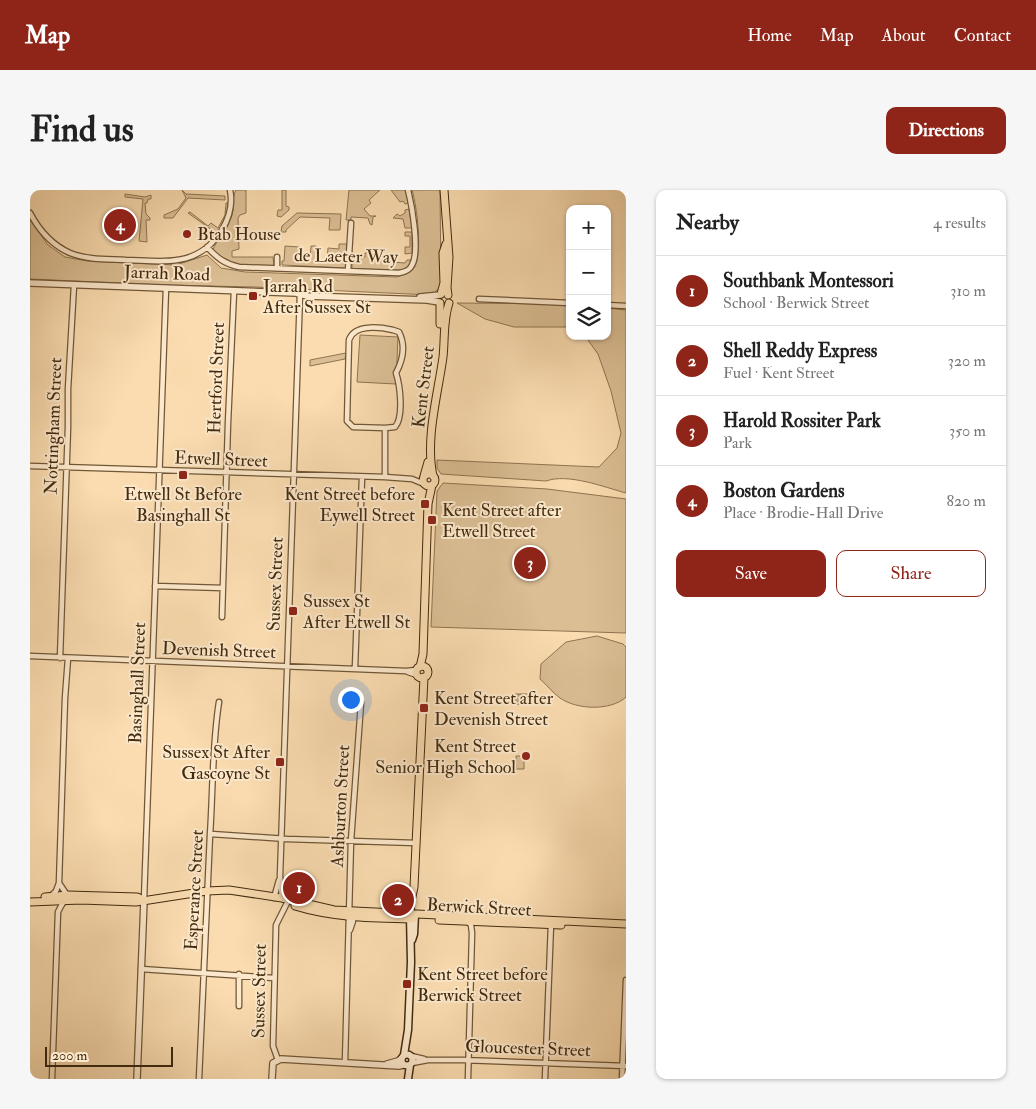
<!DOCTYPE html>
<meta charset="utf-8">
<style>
body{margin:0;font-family:"IM FELL Double Pica",serif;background:#f6f6f6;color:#222}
.controls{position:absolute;right:15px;top:15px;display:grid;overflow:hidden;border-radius:10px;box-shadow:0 1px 4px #0004}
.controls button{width:45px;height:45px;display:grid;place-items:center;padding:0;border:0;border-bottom:1px solid #e0e0e0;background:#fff;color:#222;font:25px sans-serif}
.scale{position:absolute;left:15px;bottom:12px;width:128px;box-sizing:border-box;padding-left:5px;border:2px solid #422b0e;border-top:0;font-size:14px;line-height:18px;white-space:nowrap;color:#422b0e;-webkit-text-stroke:4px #fce8cc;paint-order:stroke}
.you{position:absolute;left:320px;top:509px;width:18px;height:18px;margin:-12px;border:4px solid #fff;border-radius:50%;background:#1a73e8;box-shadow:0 0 0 8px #1a73e833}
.badge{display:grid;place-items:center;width:32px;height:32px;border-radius:50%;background:#8f2418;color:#fff;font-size:16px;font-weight:700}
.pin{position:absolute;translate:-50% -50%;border:2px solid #fff;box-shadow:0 1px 5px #0006}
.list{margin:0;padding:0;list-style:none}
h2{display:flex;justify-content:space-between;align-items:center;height:65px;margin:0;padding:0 20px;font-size:21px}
h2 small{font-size:16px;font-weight:400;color:#767676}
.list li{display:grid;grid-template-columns:32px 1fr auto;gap:15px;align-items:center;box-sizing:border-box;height:70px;padding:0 20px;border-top:1px solid #e0e0e0}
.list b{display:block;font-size:19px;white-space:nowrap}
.list p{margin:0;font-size:16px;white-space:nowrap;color:#767676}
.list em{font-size:16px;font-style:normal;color:#767676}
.actions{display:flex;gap:10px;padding:15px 20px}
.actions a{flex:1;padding:11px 0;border:1px solid #8f2418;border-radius:10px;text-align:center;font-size:18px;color:#8f2418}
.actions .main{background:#8f2418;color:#fff}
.icon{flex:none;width:28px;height:28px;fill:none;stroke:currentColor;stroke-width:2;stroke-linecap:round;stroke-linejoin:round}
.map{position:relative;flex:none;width:596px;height:889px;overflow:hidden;border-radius:10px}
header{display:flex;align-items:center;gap:30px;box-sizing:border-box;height:70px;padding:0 25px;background:#8f2418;color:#fff}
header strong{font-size:24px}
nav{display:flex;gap:28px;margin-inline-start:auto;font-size:18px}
.intro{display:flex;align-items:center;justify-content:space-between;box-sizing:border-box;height:120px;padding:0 30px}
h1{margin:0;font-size:35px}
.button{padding:12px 22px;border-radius:10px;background:#8f2418;color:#fff;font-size:18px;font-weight:700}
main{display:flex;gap:30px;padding:0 30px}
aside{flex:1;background:#fff;border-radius:10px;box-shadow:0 1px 4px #0004}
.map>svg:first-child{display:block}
.green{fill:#dbbe94;stroke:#8e7451}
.water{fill:#bba079;stroke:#8b714e}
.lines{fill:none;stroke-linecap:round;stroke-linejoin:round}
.minor-casing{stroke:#705736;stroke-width:7}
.tertiary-casing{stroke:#705736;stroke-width:8}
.secondary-casing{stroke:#422b0e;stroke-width:9}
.primary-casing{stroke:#422b0e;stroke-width:9}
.minor{stroke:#fce8cc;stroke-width:4.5}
.tertiary{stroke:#fce8cc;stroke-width:5.5}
.secondary{stroke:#fce8cc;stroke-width:6}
.primary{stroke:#fadcb0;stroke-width:7}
.poi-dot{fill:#8f2418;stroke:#fce8cc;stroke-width:2}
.labels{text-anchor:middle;stroke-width:4;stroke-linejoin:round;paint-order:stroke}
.poi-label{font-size:18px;fill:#422b0e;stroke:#fce8cc;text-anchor:start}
.street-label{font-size:18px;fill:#422b0e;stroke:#fce8cc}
</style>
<header>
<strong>Map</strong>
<nav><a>Home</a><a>Map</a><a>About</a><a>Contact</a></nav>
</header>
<div class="intro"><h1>Find us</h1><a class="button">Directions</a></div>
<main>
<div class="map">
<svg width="596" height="889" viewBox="0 0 596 889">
<rect width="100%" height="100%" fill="#fadcb0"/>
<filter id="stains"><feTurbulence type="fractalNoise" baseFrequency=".004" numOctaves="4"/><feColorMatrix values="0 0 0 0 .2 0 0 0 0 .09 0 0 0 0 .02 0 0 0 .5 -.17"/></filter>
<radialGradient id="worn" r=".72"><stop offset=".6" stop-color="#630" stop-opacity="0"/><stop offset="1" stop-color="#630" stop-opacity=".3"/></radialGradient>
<path class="green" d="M152,0L156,4L195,6V10L158,8L143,28H134V25L148,19L156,8Z
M206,0H216V23L210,25L208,28L209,59L202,61V67H243L244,76C224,76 196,79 183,60C185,52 197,38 201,28C205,19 201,8 206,0Z
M252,0H256V16L259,17V20L251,27L247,26L248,20H252Z
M319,0H350L339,10L341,13L334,19L340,26H346L343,27L342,35L340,34L338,28L321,27V30H316Z
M361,0H375L379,13L375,14L373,11L370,12Z
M382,0H410L411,92L410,97L402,105L225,97L132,95L0,89V30L18,55L35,67L57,71L146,75L177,65L191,78L215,82L367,87C373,85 380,83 384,78C393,64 387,16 382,0Z
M95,4L115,7L121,5V9H118L117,13H115L116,24L120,28V30H116L117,52L109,51L113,9L95,7Z
M196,13H199C197,25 194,38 184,46L181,43L182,40L158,23L160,22L178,36L181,33L188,38L195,25Z
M379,19L382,38H375L373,29L363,28L367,24L370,26L375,23V20Z
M267,23L311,24L310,40H299L300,28L270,27L256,40V42H251L252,36Z
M375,42H382V63L375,64V57H380V46H375Z
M309,54H317L316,78L252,75V71H254L255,56L269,57V68L280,69L281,56H286V70H297L298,58L309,59Z
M335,63H349V67H360L361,72L375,73L377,70H382L380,75L374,80L322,79V73H326L327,66L335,67Z
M427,113L540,114V137H484L455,129Z
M577,118L596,120V303C574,297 538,283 516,291L411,284L407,278V270L569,277L587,258L591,243L581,201L568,164L555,146H577Z
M330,145L368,147L366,194L327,192Z
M316,163L315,169L280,176V170Z
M413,293L517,299L596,309V443L401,437L407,301Z
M567,446L593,454L596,457V507C581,521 547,520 530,508C523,503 517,495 510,489L511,474L536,452Z
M486,566H494V579H486Z"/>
<path class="water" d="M485,504H501V515L484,514Z"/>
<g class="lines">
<g class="minor-casing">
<path id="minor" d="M0,23C9,40 22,55 40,63C58,70 77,69 96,70C135,71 168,78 192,40C199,28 203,14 200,0
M177,57C187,68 195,74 209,77L369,83C375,82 380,80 382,75C390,61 382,16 378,0
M247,78V67
M318,81L321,33
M449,109L540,113
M577,115L596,116
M0,276L355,287L382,289L394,294
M355,287V238L365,237C374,227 370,195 366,183C373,170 376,156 369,142L363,140C349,137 324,134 319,150L317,231L323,237L355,238
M125,396L193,398
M192,427L198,233L204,101
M0,466L376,481L386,480
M30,468L38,237V199L44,95
M325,478L332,287
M378,482L387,485
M181,644L257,649L386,653
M29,693L37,705
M21,706L26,701L29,693L35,508L38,468
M244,708L249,690
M252,708L250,686L270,104
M114,710L136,98
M438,732L441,735L442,743L438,889
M320,740L323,731L321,724
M111,779L244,788
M209,816V784
M381,866L394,869
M248,870L243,856L246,735L257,713
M315,872L321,651L331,513
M382,873L398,870H432L596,876
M22,889L28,722L31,716L35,710
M169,889C173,808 176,726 180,645C183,601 182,556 189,512
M515,889L521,734
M592,889L596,790"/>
</g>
<g class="tertiary-casing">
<path id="tertiary" d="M0,93L266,103L277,106L397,110L409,112
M390,107L410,105
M357,874L368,871L372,868
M107,889L114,710
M242,889L243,873L251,869L369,876L373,875"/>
</g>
<g class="secondary-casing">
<path id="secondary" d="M382,750L384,744L385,724
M371.5 870a5.5 5.5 0 1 1 11 0a5.5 5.5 0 1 1-11 0Z
M374,865L378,840L381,772L380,726
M378,889L380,875"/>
</g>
<g class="primary-casing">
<path id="primary" d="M414,0L419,67L417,98L418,105
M411,104L414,93L413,63L416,54
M410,113V134
M393 290a6 6 0 1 1 12 0a6 6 0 1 1-12 0Z
M394,286L398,272
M403,286C395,249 408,204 413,167C415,149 413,130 419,113
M386 482a6 6 0 1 1 12 0a6 6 0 1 1-12 0Z
M390,477L393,464L398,314L402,295
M15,707L38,705L107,707L114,710
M0,712L51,710L106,712L177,701L199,700L252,708L304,720L596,734
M265,716C304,728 343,728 383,729
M380,724L381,711L384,697L394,487
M409,730L531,735"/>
</g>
<use href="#minor" class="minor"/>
<use href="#tertiary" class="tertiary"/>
<use href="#secondary" class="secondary"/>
<use href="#primary" class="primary"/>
</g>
<g class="poi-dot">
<circle cx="157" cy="44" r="5"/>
<rect x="218" y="101" width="10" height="10" rx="2.5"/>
<rect x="148" y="280" width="10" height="10" rx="2.5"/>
<rect x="390" y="309" width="10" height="10" rx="2.5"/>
<rect x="397" y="325" width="10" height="10" rx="2.5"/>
<rect x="258" y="416" width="10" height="10" rx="2.5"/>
<rect x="389" y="513" width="10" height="10" rx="2.5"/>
<circle cx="496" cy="566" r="5"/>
<rect x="245" y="567" width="10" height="10" rx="2.5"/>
<rect x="372" y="789" width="10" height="10" rx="2.5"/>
</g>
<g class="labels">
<g class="poi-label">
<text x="167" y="50">Btab House</text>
<text x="233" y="102">Jarrah Rd<tspan x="233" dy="21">After Sussex St</tspan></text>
<text x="153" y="310" text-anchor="middle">Etwell St Before<tspan x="153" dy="21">Basinghall St</tspan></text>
<text x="385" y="310" text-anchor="end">Kent Street before<tspan x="385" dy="21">Eywell Street</tspan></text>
<text x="412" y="326">Kent Street after<tspan x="412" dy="21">Etwell Street</tspan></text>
<text x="273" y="417">Sussex St<tspan x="273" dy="21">After Etwell St</tspan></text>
<text x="404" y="514">Kent Street after<tspan x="404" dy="21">Devenish Street</tspan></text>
<text x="486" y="562" text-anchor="end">Kent Street<tspan x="486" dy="21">Senior High School</tspan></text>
<text x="240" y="568" text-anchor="end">Sussex St After<tspan x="240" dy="21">Gascoyne St</tspan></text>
<text x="387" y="790">Kent Street before<tspan x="387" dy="21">Berwick Street</tspan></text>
</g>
<g class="street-label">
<text transform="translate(316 66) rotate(1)" y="6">de Laeter Way</text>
<text transform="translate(137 83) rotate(2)" y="6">Jarrah Road</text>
<text transform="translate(186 188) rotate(-88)" y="6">Hertford Street</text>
<text transform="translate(393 197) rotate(-83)" y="6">Kent Street</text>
<text transform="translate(23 236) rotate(-88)" y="6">Nottingham Street</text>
<text transform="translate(191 269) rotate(2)" y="6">Etwell Street</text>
<text transform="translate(245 394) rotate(-88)" y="6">Sussex Street</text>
<text transform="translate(189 460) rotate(2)" y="6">Devenish Street</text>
<text transform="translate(107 493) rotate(-88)" y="6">Basinghall Street</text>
<text transform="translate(310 616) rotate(-87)" y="6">Ashburton Street</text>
<text transform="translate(164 700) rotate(-87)" y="6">Esperance Street</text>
<text transform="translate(449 717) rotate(3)" y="6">Berwick Street</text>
<text transform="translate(229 801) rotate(-89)" y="6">Sussex Street</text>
<text transform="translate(498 858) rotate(2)" y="6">Gloucester Street</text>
</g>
</g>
<rect width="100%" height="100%" filter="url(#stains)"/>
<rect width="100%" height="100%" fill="url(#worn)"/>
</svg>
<div class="controls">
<button>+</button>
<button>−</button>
<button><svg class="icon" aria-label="layers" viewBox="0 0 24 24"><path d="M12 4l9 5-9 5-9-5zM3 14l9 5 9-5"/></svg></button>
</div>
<div class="scale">200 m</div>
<div class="you"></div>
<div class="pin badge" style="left:269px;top:698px">1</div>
<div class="pin badge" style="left:368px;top:710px">2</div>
<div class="pin badge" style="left:500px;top:373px">3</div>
<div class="pin badge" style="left:90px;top:35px">4</div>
</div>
<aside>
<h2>Nearby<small>4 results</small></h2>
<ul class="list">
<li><span class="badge">1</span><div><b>Southbank Montessori</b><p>School · Berwick Street</p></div><em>310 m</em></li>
<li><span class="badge">2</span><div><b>Shell Reddy Express</b><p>Fuel · Kent Street</p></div><em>320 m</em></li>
<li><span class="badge">3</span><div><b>Harold Rossiter Park</b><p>Park</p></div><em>350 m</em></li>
<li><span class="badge">4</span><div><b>Boston Gardens</b><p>Place · Brodie-Hall Drive</p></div><em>820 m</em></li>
</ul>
<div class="actions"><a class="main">Save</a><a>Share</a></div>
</aside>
</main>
